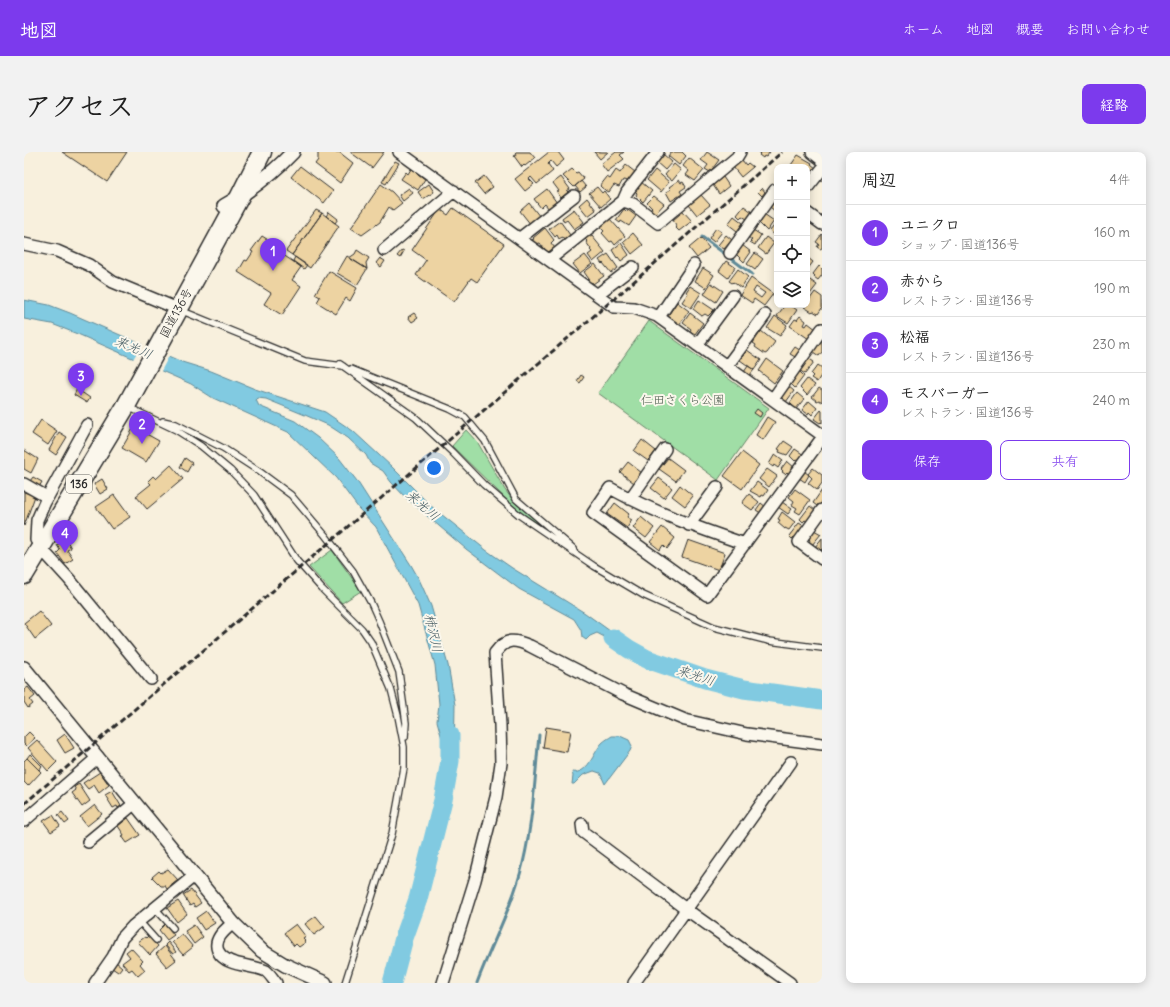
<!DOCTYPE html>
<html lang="ja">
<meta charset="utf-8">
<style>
body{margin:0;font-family:Delius,"Klee One",sans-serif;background:#f2f2f2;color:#222}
.controls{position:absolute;right:12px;top:12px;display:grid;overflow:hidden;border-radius:8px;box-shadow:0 2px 10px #0003}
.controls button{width:36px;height:36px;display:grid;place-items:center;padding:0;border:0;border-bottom:1px solid #e0e0e0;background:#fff;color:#222;font:20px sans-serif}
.you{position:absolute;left:410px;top:316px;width:14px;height:14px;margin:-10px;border:3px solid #fff;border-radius:50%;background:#1a73e8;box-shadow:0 0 0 6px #1a73e833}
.badge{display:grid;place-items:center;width:26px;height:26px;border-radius:50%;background:#7c3aed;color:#fff;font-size:13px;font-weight:700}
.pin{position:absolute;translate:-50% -33px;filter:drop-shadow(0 1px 2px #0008)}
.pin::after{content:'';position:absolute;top:21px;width:14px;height:12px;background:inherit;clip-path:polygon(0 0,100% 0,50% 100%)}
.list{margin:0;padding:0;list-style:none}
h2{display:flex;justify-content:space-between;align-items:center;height:52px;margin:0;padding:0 16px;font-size:17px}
h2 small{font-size:13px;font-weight:400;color:#767676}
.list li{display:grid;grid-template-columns:26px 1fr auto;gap:12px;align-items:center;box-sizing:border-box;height:56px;padding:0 16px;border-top:1px solid #e0e0e0}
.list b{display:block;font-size:15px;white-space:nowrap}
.list p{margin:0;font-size:13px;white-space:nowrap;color:#767676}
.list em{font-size:13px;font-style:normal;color:#767676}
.actions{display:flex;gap:8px;padding:12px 16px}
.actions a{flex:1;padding:9px 0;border:1px solid #7c3aed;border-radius:8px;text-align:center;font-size:14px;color:#7c3aed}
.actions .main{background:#7c3aed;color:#fff}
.icon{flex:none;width:22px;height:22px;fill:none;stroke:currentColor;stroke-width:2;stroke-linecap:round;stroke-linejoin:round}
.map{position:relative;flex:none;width:798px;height:831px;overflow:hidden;border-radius:8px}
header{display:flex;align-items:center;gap:24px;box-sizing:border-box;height:56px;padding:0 20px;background:#7c3aed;color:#fff}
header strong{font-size:19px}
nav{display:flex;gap:22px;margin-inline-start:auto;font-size:14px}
.intro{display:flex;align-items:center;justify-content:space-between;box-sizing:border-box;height:96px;padding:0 24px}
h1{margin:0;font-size:28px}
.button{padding:10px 18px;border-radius:8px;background:#7c3aed;color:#fff;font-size:14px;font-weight:700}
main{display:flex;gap:24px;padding:0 24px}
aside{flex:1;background:#fff;border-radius:8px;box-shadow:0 2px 10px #0003}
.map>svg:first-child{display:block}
.green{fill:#a0dea6;stroke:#668468}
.water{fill:#81cae1;stroke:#5f8a98}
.pier{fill:#f8f0dd}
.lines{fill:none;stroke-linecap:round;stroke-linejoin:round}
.stream{stroke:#5f8a98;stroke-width:3}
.river{stroke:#81cae1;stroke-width:19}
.building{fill:#edd3a2;stroke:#2b2b2b;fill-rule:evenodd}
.service-casing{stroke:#2b2b2b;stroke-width:8}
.minor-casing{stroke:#2b2b2b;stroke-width:14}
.tertiary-casing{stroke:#2b2b2b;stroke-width:16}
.trunk-casing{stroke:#2b2b2b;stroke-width:21}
.service{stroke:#fbf7ec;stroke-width:5.5}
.minor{stroke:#fbf7ec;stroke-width:11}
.tertiary{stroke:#fbf7ec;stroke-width:13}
.trunk{stroke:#fbf7ec;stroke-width:18}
.rail{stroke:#2b2b2b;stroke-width:3;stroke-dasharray:6 3;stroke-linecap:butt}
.labels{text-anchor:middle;stroke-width:4;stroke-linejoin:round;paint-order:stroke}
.shield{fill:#fbf7ec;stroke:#696865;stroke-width:1}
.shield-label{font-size:11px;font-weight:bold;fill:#2b2b2b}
.street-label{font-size:12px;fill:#2b2b2b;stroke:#fbf7ec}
.park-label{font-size:12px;fill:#48584a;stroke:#fbf7ec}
.water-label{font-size:13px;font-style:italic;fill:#455b62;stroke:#fbf7ec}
</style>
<header>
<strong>地図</strong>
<nav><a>ホーム</a><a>地図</a><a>概要</a><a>お問い合わせ</a></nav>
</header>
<div class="intro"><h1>アクセス</h1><a class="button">経路</a></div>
<main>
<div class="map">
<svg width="798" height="831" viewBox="0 0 798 831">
<rect width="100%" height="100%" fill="#f8f0dd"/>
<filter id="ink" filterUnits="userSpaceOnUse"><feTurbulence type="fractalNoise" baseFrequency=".025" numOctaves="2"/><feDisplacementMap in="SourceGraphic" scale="8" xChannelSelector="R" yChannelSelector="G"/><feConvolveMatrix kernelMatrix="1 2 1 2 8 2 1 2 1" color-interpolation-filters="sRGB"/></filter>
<g filter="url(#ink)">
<path class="green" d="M625,169L745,256L694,328L574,241Z
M442,278L454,291L481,338L492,352L533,386L489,354L428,294Z
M308,398L337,439L318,451L285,415Z"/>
<path class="water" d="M0,148L25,153L46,161L158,210L187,219L231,237L301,260L329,279L368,315L407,354L462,398L488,416L561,461L611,497L608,503C596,496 586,487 573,481L566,484L562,488L558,485L557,478L550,467L495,437L442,397L381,345L367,330L359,319L346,311L342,303L324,286L304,273L281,263L242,247L234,246L232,248L235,254L271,269L294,286L315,306L333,329L387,413L395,427L407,454L424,513L431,553L430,610L420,609L418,587L413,569L415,552L411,513L394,453L352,375L335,357L312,326L264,280L189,246L167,232L56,183L28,172L0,167Z
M588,584H596L605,588L608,594L606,599L581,632L576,621L570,619L559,623L550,632H548L549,624L548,620C564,623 569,601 578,591C581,588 585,586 588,584Z"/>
<path class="pier" d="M119,190L146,202L136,221L108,209Z"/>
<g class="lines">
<path class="stream" d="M678,85L728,122
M453,831C468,791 489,753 499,711C509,669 511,626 515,583"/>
<path class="river" d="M589,486L605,497L623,507L681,527L720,537L798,548
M368,831L380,786L394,747L419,648L426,609V583"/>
</g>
<path class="building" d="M38,0H103L83,30Z
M294,0H315L329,11L316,31L291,12L294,8Z
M326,0H360L348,16Z
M492,0H506L511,6L501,14L500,13L498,15L490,4L492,3L491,1Z
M525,0H534L540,8L532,15L527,9L524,12L529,19L513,32L507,25L505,27L510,32L501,39L491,27Z
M570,0H584L576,7Z
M592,0H600L596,3L600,7L583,20L577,12Z
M647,0H658L662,4L655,13L644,4Z
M683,0L695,8L686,20L681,17L684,13L677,8Z
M735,0H746L742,5L740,4L739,6L735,3L737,1Z
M639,2L648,10L641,18L632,10Z
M774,3L788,11L787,12L793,17L785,27L783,25V15H769L767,13Z
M665,6L680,18L671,29L662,23L665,19L659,14Z
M718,8L722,13L724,11L729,15L717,25L709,15Z
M371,9L375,11L362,32L358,30Z
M650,12L657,18L648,29L641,23Z
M602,13L611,20L604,29L599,28L595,35L590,33L585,40L578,36L576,34L583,25L586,27L592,18L596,21Z
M276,14L309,39L300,51L267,25Z
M387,17L401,27L394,38L377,27L382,20L384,22Z
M548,17L552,21L554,20L560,27L550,35L539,24Z
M631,18L645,30L637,40L623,28Z
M460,24L469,35L460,42L451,31Z
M537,25L546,37L543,39L544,40L537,46L533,40L535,39L529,31Z
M699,25L705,34L695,42L689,33Z
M655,28L657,31L659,30L662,35L656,39L658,42L647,49L642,40L647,37L645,35Z
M557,29L562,35L556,40L551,34Z
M617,30L628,39L619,50L612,43L613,41L610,38Z
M357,32L368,40L378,51L369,58L365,55L356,70L338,83L327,76Z
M405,32L410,40L399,47L394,40Z
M573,35L578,41L580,39L586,47L577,55L565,41Z
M385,36L389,41L379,49L375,43Z
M738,36L741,40L738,44L734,40Z
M523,37L533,51L525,57L521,52L517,56L510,47Z
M677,43L686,53L673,63L665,53L670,48L669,47L671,46L672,47Z
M630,44L640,52L631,62L627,58L628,56L623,51Z
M563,46L572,58L564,64L555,53Z
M752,46L753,47V63L751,61L752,60L746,55Z
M505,51L516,65L507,73L496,59Z
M720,54L728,60L723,67L718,64L716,66L713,63Z
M429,56L480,92L453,130L447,126L430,150L392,123L402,108L388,98L416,57L424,63Z
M550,57L560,70L550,77L543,68L540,70L538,66Z
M600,57L603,60L604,58L612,64L605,74L597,69L596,71L592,68Z
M292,58L298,61L268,103L262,99Z
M658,58L668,69L655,79L651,75L652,73L649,68L656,62L655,61Z
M305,60L314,67L311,71L302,64Z
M298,61L315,74L286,116L268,103Z
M740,62L750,69L743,79L734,70Z
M710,64L719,71L713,79L704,72Z
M586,67L601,84L591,93L588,89L586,90L578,81L580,79L576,75Z
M536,69L546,83L540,88L538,85L535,87L533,83L531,85L525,77Z
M753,70V85L746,79Z
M521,76L530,88L527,91L531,96L524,101L516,91L512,92L508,88L510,87L509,86Z
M692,76L698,80L690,90L685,86Z
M729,78L737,83L731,93L726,90L728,88L724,85Z
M609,81L619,93L608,102L599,90Z
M798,82V96L796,97L793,95L795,92L792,90Z
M702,83L708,88L700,97L694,93Z
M238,84L246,89L243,92L277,115L268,128L277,134L258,163L240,152L247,141L214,120L221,108L223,109L229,100L227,99Z
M565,84L566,85L568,84L581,100L569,110L564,103L568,100L566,98L567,97L562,90L563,89L561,87Z
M742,85L750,91L742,102L734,96Z
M677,86L685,96L673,106L665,96Z
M597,91L605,103L597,109L594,105L593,106L588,98Z
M718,93L727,100L720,110L712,102Z
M333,98L345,106L342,111L343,117L325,106L331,102Z
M378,98L380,99L376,106L373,104Z
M731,101L739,107L731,118L723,112Z
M584,102L594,116L587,121L579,111L578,112L575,108Z
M561,103L568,112L556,121L549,112Z
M323,104L343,117L333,133L313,121Z
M271,105L283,113L280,117L269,109Z
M783,105L789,110L783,118Z
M356,106L361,109L357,115L352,111Z
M702,109L711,115L704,126L695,119Z
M571,112L580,124L569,132L568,130L566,132L563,128L565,127L560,120Z
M795,114L798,117V123L794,128L790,125L791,124L789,122Z
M679,116L690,123L682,136L671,129Z
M714,117L724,125L717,136L709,130L708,131L705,129Z
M305,119L333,136L326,149L322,146L312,162L293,150L296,145L291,142Z
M727,126L749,142L740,154L730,147L728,151L716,143ZM732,135L741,141L737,146L729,140Z
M783,126L793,133L783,146Z
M687,131L699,139L692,150L680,142Z
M666,134L677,141L667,156L658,150L664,141L662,140Z
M791,140L798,145V156L794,162L789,159L788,160L780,155L783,153V151Z
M675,148L690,158L684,164L681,162L678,164L669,157Z
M653,150L665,159L655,173L643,165Z
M761,153H766L773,158L764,171L753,164Z
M390,161L394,166L388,170L384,165Z
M666,161L679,171L671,182L666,179L667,177L659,171Z
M751,164L763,173L756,184L743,176Z
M776,164L782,169L780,173L782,174L784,171L792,177L785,187L766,174L771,167L773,168Z
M737,179L751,190L743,201L741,202L731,195L732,193L729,191Z
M798,188V200L795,204L789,200Z
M771,195L777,199L773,206L766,202Z
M723,198L737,208L730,218L716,208Z
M784,206L790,210L781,222L775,218Z
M743,207L759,219L750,231L735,219Z
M794,213L798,216V222L793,230L787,226L789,224L787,222Z
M724,214L730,218L725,224L720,220Z
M775,219L780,224L771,236L766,231Z
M557,223L560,225L556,231L553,229Z
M783,227L791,233L783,243L776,236Z
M764,234L770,239L762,250L756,245Z
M795,236L798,238V250L795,248L793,249L788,245Z
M53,237L66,246L63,251L50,243Z
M773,241L780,247L772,257L766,251Z
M785,249L793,256L788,263L785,260L784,262L778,258Z
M733,257L738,261L736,265L730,261Z
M797,258L798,259V271L797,270L796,271L790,267Z
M743,265L751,270L739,288L732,283Z
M17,268L33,279L24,293L8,282Z
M110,275L135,289L122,310L98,296Z
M35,280L43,285L32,303L25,298Z
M618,288L632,299L624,309L610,299Z
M760,289L769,295L763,303L755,300L756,298L754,297Z
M771,297L780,303L775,310L772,308L771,309L766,304Z
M0,298L14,307L7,321L0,317Z
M718,300L735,313L718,337L700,324Z
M751,302L759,308L754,316L750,313L749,315L745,312Z
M161,306L168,311L163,320L156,315Z
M644,306L660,318L652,329L635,317Z
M763,309L771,316L765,322L763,320L761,322L758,320L759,319L757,317Z
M604,310L618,321L610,331L596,320Z
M147,313L159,327L123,357L112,344L127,332L124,329L129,324L132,327Z
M789,316L798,323V331L793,338L784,331L788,326L784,322Z
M743,317L753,324L745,335L735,327Z
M780,319L785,323L781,330L775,326Z
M9,325L18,330L15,335L6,329Z
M635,326L648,336L640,346L627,336Z
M78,327L84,337L76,342L70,332Z
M733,330L744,338L740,344L738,343L737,345L726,339Z
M656,333L669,344L661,354L648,344Z
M771,337L786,348L776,362L771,359L773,356L768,353L770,349L765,345Z
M798,338V350L796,353L794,352L793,354L789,351Z
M0,340L11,344L0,374Z
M725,342L735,350L728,358L718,351Z
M90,343L106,365L88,377L72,355Z
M758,350L768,357L764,362L754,355Z
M591,351L605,362L603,365L608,368L603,376L583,362Z
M737,351L743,356L738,362L732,358Z
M786,354L792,359L784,370L781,368L779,370L776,367Z
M758,360L771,370L765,378L761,376V377L754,371L756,368L754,367Z
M617,365L630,376L622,386L609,376Z
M775,371L780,374L772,386L770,385L768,387L765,384Z
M638,375L651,386L643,397L639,393L636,398L626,390Z
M790,378L797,382L788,393L785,390L786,388L784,386Z
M798,386V398L797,397L795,399L791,395Z
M42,387L47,396L43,398L49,407L41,412L33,401L36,398L33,393Z
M664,388L701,401L695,418L658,405Z
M15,459L27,474L11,487L0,471Z
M4,535L11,544L6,548L9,552L4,556L0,550V538Z
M522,575L547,579L543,600L519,596Z
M5,580L11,586L2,594L0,592V585Z
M41,582L50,596L41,601L33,588Z
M13,588L33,610L24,619L4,596Z
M6,602L18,614L15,618L3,606Z
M3,606L17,620L4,634L0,630V609Z
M76,620L85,633L75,641L70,633L64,637L59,631Z
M55,632L66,649L58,655L48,641L52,638L50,635Z
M88,639L97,654L94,656L93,654L89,656L81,643Z
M71,653L78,662L63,674L56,665Z
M38,660L45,669L41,672L34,663Z
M29,663L36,674L27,680L19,669Z
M104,666L116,683L103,691L98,684L100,683L94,674Z
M144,717L154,728L143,737L141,734H137L128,725L135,719L137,721Z
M167,738L177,751L171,755L169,752L166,754L159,743Z
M154,749L163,762L153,770L143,756Z
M182,759L191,771L180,778L172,766Z
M292,764L301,775L290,783L281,772Z
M141,772L150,783L143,788L135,778Z
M272,772L282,785L279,787L282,790L275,795L272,792L270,794L260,781Z
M170,773L179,785L170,792L161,779Z
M158,782L169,795L159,803L148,790Z
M125,783L134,794L126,803L114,790L121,785L122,786Z
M144,790L152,800L149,802L141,793Z
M141,794L152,808L143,815L132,802Z
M107,796L119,809L116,812L121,818L114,824L108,817L105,819L98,811L106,805L102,800Z
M92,810L98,815L94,820L88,816Z"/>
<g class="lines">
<g class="service-casing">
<path id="service" d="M156,158L281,209L319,214
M316,212L392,266L428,300L460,333L495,363L570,414L619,443L690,475L745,489L798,496
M327,217L426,257L441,265L461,289L492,347L550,397
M104,255L152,278L177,294L206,318L230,343L273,409L298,437L338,477L347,490L367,537L374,564L380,595V616L368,682L321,831
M139,269L152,272L199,296L236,320L267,343L301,383L329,419L347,451L355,469L375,520L382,571L381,585
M131,756L149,776
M115,769L132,788"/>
</g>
<g class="minor-casing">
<path id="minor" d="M375,0L590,155L610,156L633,164L798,283
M788,0L798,8
M783,36L798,17
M599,49L603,40L634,0
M783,61L798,72
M496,86L550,44
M0,92L33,99L65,113L89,130L154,157
M360,98L430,39
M706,101L751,38L753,39
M525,108L599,49L609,52L634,71L713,5L716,0
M574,142L609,115
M635,165L670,113
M673,193L709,144
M703,214L741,163
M749,247L798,177
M0,332L23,345
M606,347L641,297
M798,358L775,390L798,407
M665,373L693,335
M12,388L13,368L21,350L63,273
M721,392C674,376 629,360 586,336L569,361L683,443L798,286
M16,398L24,404L45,427L127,527
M0,669L74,605
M558,672L559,680L663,758L766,831
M64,690L111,651
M209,771C201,778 189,787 194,799C202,815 228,812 242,819C246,822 249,827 252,831
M71,831L89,805L98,786L109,774L170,724
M419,831L451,728L472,645L477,611L476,573L471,501C482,486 490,487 506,494L599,542L661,568L723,582L798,592
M610,831L767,610"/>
</g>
<g class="tertiary-casing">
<path id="tertiary" d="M200,54C226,39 248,22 269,0
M0,516L210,772L238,799L261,813L301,831"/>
</g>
<g class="trunk-casing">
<path id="trunk" d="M0,423L102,254L215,46L238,0"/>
</g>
<use href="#service" class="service"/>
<use href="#minor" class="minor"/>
<use href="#tertiary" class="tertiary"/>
<use href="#trunk" class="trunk"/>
<path class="rail" d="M0,652L606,133L758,0"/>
</g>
</g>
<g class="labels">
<rect class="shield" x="42" y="323" width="26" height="18" rx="3"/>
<g class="shield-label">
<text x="55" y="336">136</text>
</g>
<g class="street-label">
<text transform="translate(152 161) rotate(-62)" y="4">国道136号</text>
</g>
<g class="park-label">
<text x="659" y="252">仁田さくら公園</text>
</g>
<g class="water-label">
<text transform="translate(110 195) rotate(23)" y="5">来光川</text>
<text transform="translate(399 353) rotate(41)" y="5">来光川</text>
<text transform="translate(410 481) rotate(77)" y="5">柿沢川</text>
<text transform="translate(672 523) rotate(18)" y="5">来光川</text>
</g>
</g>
</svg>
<div class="controls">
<button>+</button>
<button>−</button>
<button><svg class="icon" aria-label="locate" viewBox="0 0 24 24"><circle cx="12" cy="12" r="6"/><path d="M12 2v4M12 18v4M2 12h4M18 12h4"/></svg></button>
<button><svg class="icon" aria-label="layers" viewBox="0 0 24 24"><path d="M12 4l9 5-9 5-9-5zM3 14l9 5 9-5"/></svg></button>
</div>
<div class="you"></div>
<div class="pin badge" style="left:249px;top:119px">1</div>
<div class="pin badge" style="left:118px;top:292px">2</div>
<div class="pin badge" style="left:57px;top:244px">3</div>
<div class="pin badge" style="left:41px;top:401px">4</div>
</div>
<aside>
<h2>周辺<small>4件</small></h2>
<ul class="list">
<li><span class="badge">1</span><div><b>ユニクロ</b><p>ショップ · 国道136号</p></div><em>160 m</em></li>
<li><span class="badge">2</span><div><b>赤から</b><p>レストラン · 国道136号</p></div><em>190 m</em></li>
<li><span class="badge">3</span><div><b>松福</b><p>レストラン · 国道136号</p></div><em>230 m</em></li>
<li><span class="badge">4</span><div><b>モスバーガー</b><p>レストラン · 国道136号</p></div><em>240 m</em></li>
</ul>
<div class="actions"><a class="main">保存</a><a>共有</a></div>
</aside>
</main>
